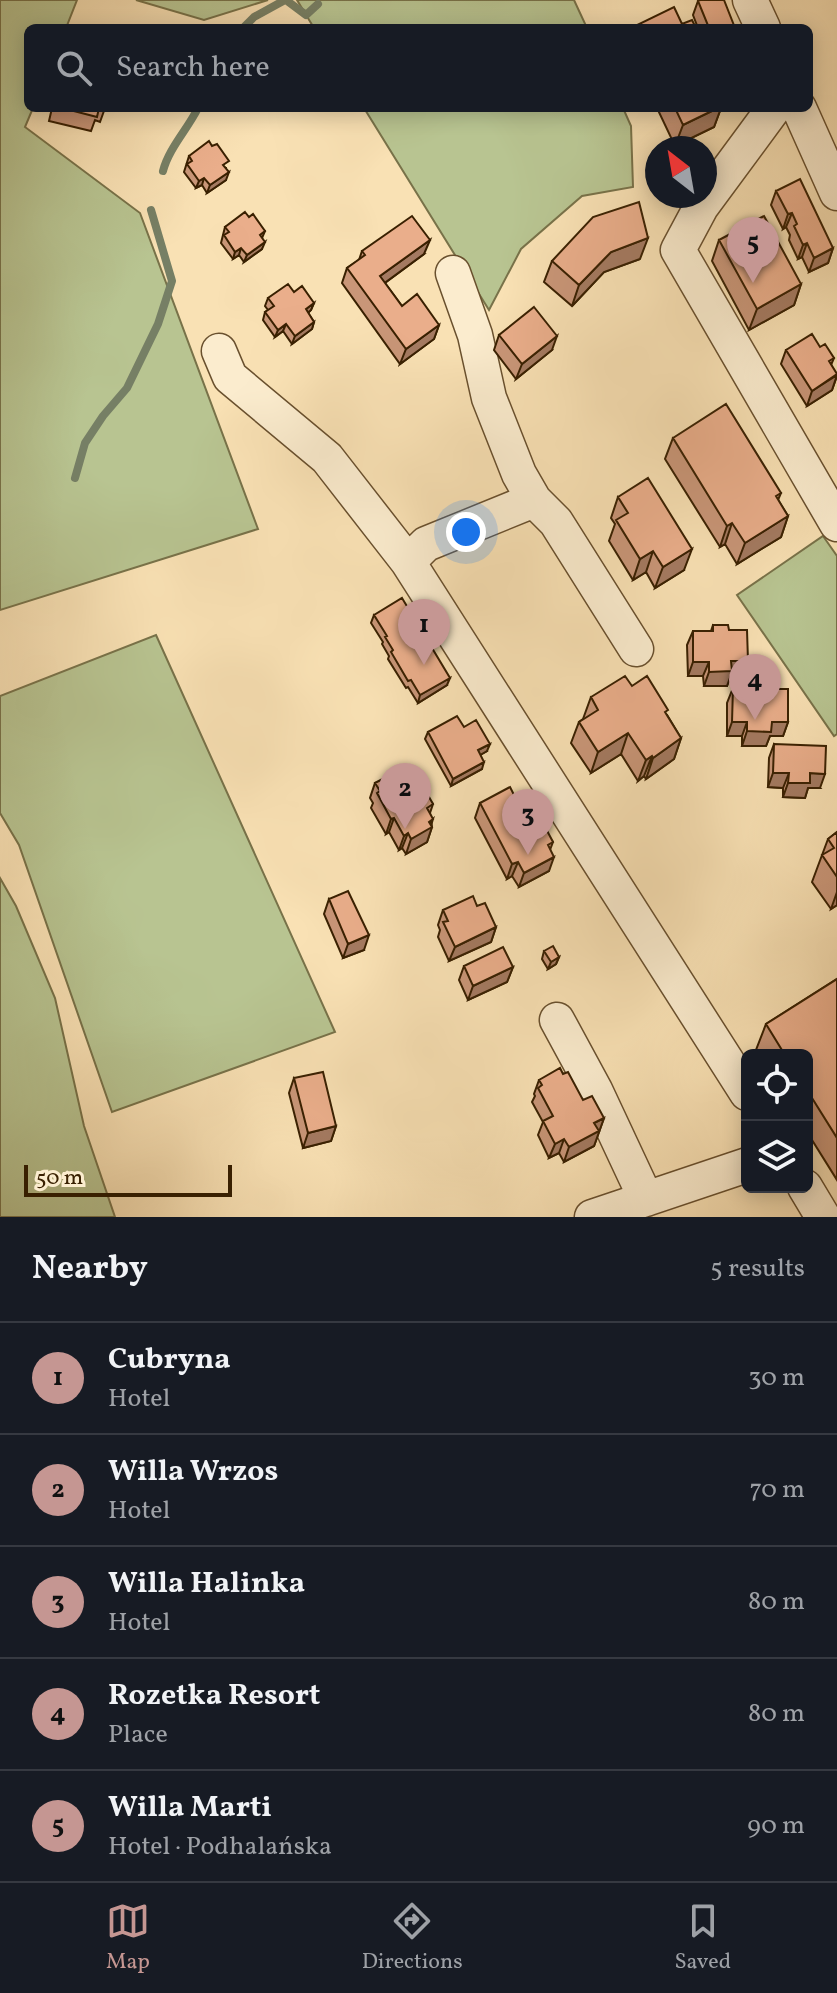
<!DOCTYPE html>
<meta charset="utf-8">
<style>
body{margin:0;font-family:Vollkorn,serif;background:#242831;color:#f1f3f6}
.controls{position:absolute;right:24px;bottom:24px;display:grid;overflow:hidden;border-radius:12px;box-shadow:0 4px 20px #0003}
.controls button{width:72px;height:72px;display:grid;place-items:center;padding:0;border:0;border-bottom:2px solid #363941;background:#171b24;color:#f1f3f6;font:40px sans-serif}
.compass{position:absolute;left:645px;top:136px;width:72px;height:72px;border-radius:50%;background:#171b24;box-shadow:0 4px 20px #0003;rotate:329deg}
.scale{position:absolute;left:24px;bottom:20px;width:208px;box-sizing:border-box;padding-left:8px;border:4px solid #392001;border-top:0;font-size:22px;line-height:28px;white-space:nowrap;color:#392001;-webkit-text-stroke:6px #fbecce;paint-order:stroke}
.you{position:absolute;left:466px;top:532px;width:28px;height:28px;margin:-20px;border:6px solid #fff;border-radius:50%;background:#1a73e8;box-shadow:0 0 0 12px #1a73e833}
.badge{display:grid;place-items:center;width:52px;height:52px;border-radius:50%;background:#c59692;color:#111;font-size:26px;font-weight:700}
.pin{position:absolute;translate:-50% -66px;filter:drop-shadow(0 2px 4px #0008)}
.pin::after{content:'';position:absolute;top:42px;width:28px;height:24px;background:inherit;clip-path:polygon(0 0,100% 0,50% 100%)}
.list{margin:0;padding:0;list-style:none}
h2{display:flex;justify-content:space-between;align-items:center;height:104px;margin:0;padding:0 32px;font-size:34px}
h2 small{font-size:26px;font-weight:400;color:#9ea1a6}
.list li{display:grid;grid-template-columns:52px 1fr auto;gap:24px;align-items:center;box-sizing:border-box;height:112px;padding:0 32px;border-top:2px solid #363941}
.list b{display:block;font-size:30px;white-space:nowrap}
.list p{margin:0;font-size:26px;white-space:nowrap;color:#9ea1a6}
.list em{font-size:26px;font-style:normal;color:#9ea1a6}
.icon{flex:none;width:44px;height:44px;fill:none;stroke:currentColor;stroke-width:2;stroke-linecap:round;stroke-linejoin:round}
.map{position:relative;flex:none;width:837px;height:1217px;overflow:hidden}
.search{position:absolute;background:#171b24;box-shadow:0 4px 20px #0003;left:24px;right:24px;top:24px;height:88px;display:flex;align-items:center;gap:20px;box-sizing:border-box;padding:0 28px;border-radius:12px;color:#9ea1a6;font-size:30px}
.sheet{height:664px;background:#171b24}
nav{display:flex;justify-content:space-around;align-items:center;box-sizing:border-box;height:112px;border-top:2px solid #363941;background:#171b24;font-size:22px;color:#9ea1a6}
nav a{display:grid;justify-items:center;gap:4px}
nav .on{color:#c59692}
.map>svg:first-child{display:block}
.green{fill:#b8c491;stroke:#787249;stroke-width:2}
.lines{fill:none;stroke-linecap:round;stroke-linejoin:round}
.stream{stroke:#767f65;stroke-width:8}
.minor-casing{stroke:#69502e;stroke-width:37}
.minor{stroke:#fbecce;stroke-width:34}
.wall{fill:#c99678;stroke:#392001;stroke-width:2}
.shaded-wall{fill:#a47a61;stroke:#392001;stroke-width:2}
.building{fill:#eaae8b;stroke:#392001;stroke-width:2}
</style>
<div class="map">
<svg width="837" height="1217" viewBox="0 0 837 1217">
<rect width="100%" height="100%" fill="#f9e1b4"/>
<filter id="stains"><feTurbulence type="fractalNoise" baseFrequency=".0025" numOctaves="4"/><feColorMatrix values="0 0 0 0 .2 0 0 0 0 .09 0 0 0 0 .02 0 0 0 .5 -.17"/></filter>
<radialGradient id="worn" r=".72"><stop offset=".6" stop-color="#630" stop-opacity="0"/><stop offset="1" stop-color="#630" stop-opacity=".3"/></radialGradient>
<path class="green" d="M0,0H77L66,28H28V108H33L25,127L140,213L258,529L0,610Z
M136,0H268L204,20Z
M297,0H574L587,28H314Z
M364,108H623L631,126L633,187L582,196L521,249L489,310Z
M823,536L837,556V734L834,736L737,595Z
M156,635L335,1032L112,1112L19,845L0,813V696Z
M0,878L16,906L55,998L84,1126L115,1217H0Z"/>
<g class="lines">
<path class="stream" d="M286,0L306,15L318,4
M243,28L254,17L285,0
M163,171C169,148 187,130 198,108
M75,478L85,443L103,416L127,388L158,324L172,281L151,210"/>
<g class="minor-casing">
<path id="minor" d="M750,0L763,28
M774,108L701,207L678,250L837,524
M799,108L837,193
M453,273L475,335L489,398L519,474L534,500
M219,351L230,377L327,458L408,562L747,1093
M408,562L426,544L534,500L556,522L636,649
M557,1020L595,1090L646,1199
M805,1187L823,1217
M592,1217L747,1165"/>
</g>
<use href="#minor" class="minor"/>
</g>
<path class="wall" d="M698,1L735,28H698L693,15Z
M52,108H105L100,122L95,120L91,131L49,121Z
M657,108H721L714,127L675,146Z
M189,156L226,168V180L207,193L202,185L196,188L184,172Z
M776,191L833,248L828,263L809,272L802,257L798,259L789,240L790,235L786,227L783,229L771,205Z
M249,217L265,231L262,238V249L244,262L239,255L233,259L221,243L225,227Z
M719,240L801,284L794,305L749,330L712,261Z
M362,251L424,254L385,283L402,306L439,325L434,339L400,364L342,283L347,268L359,260Z
M640,259L604,272L572,306L544,282L552,261Z
M294,292L314,303L311,310L308,313L314,322L312,329L292,344L283,331L275,337L263,320L265,312L268,310L265,306L268,298Z
M499,335L552,350L516,379L494,350Z
M820,347L834,358L831,365L837,376L832,390L807,406L781,364L786,350Z
M673,438L781,493L778,500L788,516L781,537L737,564L725,544L720,547L665,459Z
M618,497L684,570L655,588L646,572L633,580L609,541L615,524L611,518Z
M374,615L447,685L418,703L408,687L406,688L388,659L389,656L382,644L383,642L371,623Z
M713,625L729,630L742,675H731L727,686H704L703,676H688L687,645L693,631H711Z
M753,685L769,689L788,722L783,736H770L766,746H742V736H727V703L733,688H752Z
M591,697L667,715L681,738L674,759L646,779L644,776L638,781L621,754L591,773L571,743L579,722L583,719Z
M464,727L487,751L480,755L482,769L451,786L425,739L428,732Z
M774,744L820,788H808L805,798L783,797V788L768,787L769,758Z
M411,778L433,804L430,813L432,827L427,842L406,854L402,848L399,850L389,832L386,834L371,808L373,803L370,798L375,783Z
M516,799L553,842L550,850L549,871L519,887L512,876L507,879L475,818L480,803Z
M837,832V905L831,909L812,882L828,839Z
M329,899L364,950L343,958L324,914Z
M477,906L496,927L491,942L449,961L438,937L440,930L438,925L443,910Z
M544,951L559,957L556,964L548,969L542,959Z
M464,966L513,967L507,982L468,1000L459,980Z
M837,979V1180L807,1132V1055H759L756,1050L766,1024Z
M563,1074L583,1100L604,1118L594,1146L564,1162L559,1153L549,1158L538,1135L543,1122L532,1102L535,1096L534,1094L539,1080Z
M294,1078L336,1126L331,1141L303,1148L289,1093Z"/>
<path class="shaded-wall" d="M718,108H721L714,127L675,146L683,125Z
M229,172L226,180L207,193L210,185Z
M204,178L202,185L196,188L199,181Z
M792,213L786,227L783,229L788,214Z
M648,238L640,259L604,272L572,306L579,285L611,252Z
M430,240L424,254L375,290L380,276Z
M265,242L262,249L244,262L247,255Z
M807,243L802,257L798,259L803,245Z
M241,248L239,255L233,259L235,252Z
M833,248L828,263L809,272L814,258Z
M801,284L794,305L749,330L757,309Z
M314,303L311,310L303,317L306,309Z
M314,322L312,329L292,344L295,336Z
M286,324L283,331L275,337L278,330Z
M439,325L434,339L400,364L406,349Z
M557,336L552,350L516,379L522,364Z
M837,375L832,390L807,406L812,391Z
M788,516L781,537L737,564L745,543Z
M732,523L725,544L720,547L727,526Z
M692,549L684,570L655,588L663,567Z
M653,551L646,572L633,580L640,559Z
M731,661H748L742,675H731L727,686H704L709,672Z
M693,662H709L703,676H688Z
M450,678L447,685L418,703L420,695Z
M732,722H747L742,736H727Z
M772,722H788L783,736H770L766,746H742L747,731Z
M628,733L621,754L591,773L598,752Z
M681,738L674,759L646,779L653,758Z
M490,744L487,751L475,758L478,750Z
M652,756L644,776L638,781L646,760Z
M484,762L482,769L451,786L453,779Z
M773,773H789L783,788L768,787Z
M810,773L825,774L820,788H808L805,798L783,797L788,783Z
M394,818L389,832L386,834L391,819Z
M433,819L430,829L432,827L427,842L406,854L411,839Z
M408,833L402,848L399,850L404,836Z
M554,857L549,871L519,887L524,873Z
M518,862L512,876L507,879L512,864Z
M837,892V905L831,909Z
M496,927L491,942L449,961L455,947Z
M369,935L364,950L343,958L348,944Z
M559,957L556,964L548,969L551,962Z
M513,967L507,982L468,1000L473,986Z
M604,1118L594,1146L564,1162L569,1147L594,1123Z
M336,1126L331,1141L303,1148L308,1133Z
M564,1139L559,1153L549,1158L555,1144Z"/>
<path class="building" d="M700,0H724L735,28H709L698,1Z
M674,7L682,24L692,20L696,28H637L635,26Z
M62,108H99L97,117Z
M675,108H718L683,125Z
M209,141L212,146L217,144L229,161L223,165L229,172L210,185L204,178L199,181L187,164L192,161L189,156Z
M800,179L833,248L814,258L807,243L803,245L794,226L797,224L792,213L788,214L776,191Z
M639,202L648,238L611,252L579,285L552,261L593,217Z
M245,212L249,217L253,214L265,231L260,235L265,242L247,255L241,248L235,252L224,235L229,232L225,227Z
M412,216L430,240L380,276L402,306L417,294L439,325L406,349L347,268L365,255L362,251Z
M764,216L801,284L757,309L719,240Z
M288,284L294,292L302,286L314,303L306,309L314,322L295,336L286,324L278,330L265,312L274,306L268,298Z
M534,307L557,336L522,364L499,335Z
M812,334L820,347L825,344L834,358L829,361L837,374L812,391L786,350Z
M726,404L781,493L776,496L788,516L745,543L732,523L727,526L673,438Z
M648,478L692,549L663,567L653,551L640,559L616,520L628,513L618,497Z
M402,598L450,678L420,695L411,680L408,681L391,652L393,650L385,637L387,636L374,615Z
M713,625H728L729,630H747L748,661H731L732,671L709,672V662H693V631H713Z
M625,676L632,686L647,676L668,710L665,712L681,738L653,758L652,756L646,760L628,733L598,752L579,722L598,710L591,697Z
M770,684L769,689H788V722H772L771,732L747,731V722H732L733,688H753V685Z
M457,716L464,727L476,720L490,744L478,750L484,762L453,779L428,732Z
M774,744L826,746L825,774L810,773V783H788L789,773H773Z
M405,767L411,778L417,776L433,804L427,808L433,819L429,822L432,827L411,839L408,833L404,836L394,818L391,819L377,793L380,791L375,783Z
M510,787L516,799L527,793L553,842L548,845L554,857L524,873L518,862L512,864L480,803Z
M837,832V877L822,855L834,848L828,839Z
M348,891L369,935L348,944L329,899Z
M473,896L477,906L485,903L496,927L455,947L443,922L448,921L443,910Z
M553,946L559,957L551,962L544,951Z
M503,947L513,967L473,986L464,966Z
M837,979V1138L807,1090V1055H785L766,1024Z
M560,1068L563,1074L568,1072L583,1100L592,1096L604,1118L594,1123L599,1131L569,1147L564,1139L555,1144L543,1121L553,1116L538,1088L542,1085L539,1080Z
M323,1072L336,1126L308,1133L294,1078Z"/>
<rect width="100%" height="100%" filter="url(#stains)"/>
<rect width="100%" height="100%" fill="url(#worn)"/>
</svg>
<div class="controls">
<button><svg class="icon" aria-label="locate" viewBox="0 0 24 24"><circle cx="12" cy="12" r="6"/><path d="M12 2v4M12 18v4M2 12h4M18 12h4"/></svg></button>
<button><svg class="icon" aria-label="layers" viewBox="0 0 24 24"><path d="M12 4l9 5-9 5-9-5zM3 14l9 5 9-5"/></svg></button>
</div>
<svg class="compass" viewBox="-18 -18 36 36"><path d="M0-13l5 13h-10z" fill="#e53935"/><path d="M0 13l5-13h-10z" fill="#9ea1a6"/></svg>
<div class="scale">50 m</div>
<div class="you"></div>
<div class="pin badge" style="left:424px;top:665px">1</div>
<div class="pin badge" style="left:405px;top:829px">2</div>
<div class="pin badge" style="left:528px;top:855px">3</div>
<div class="pin badge" style="left:755px;top:720px">4</div>
<div class="pin badge" style="left:753px;top:283px">5</div>
<div class="search"><svg class="icon" aria-label="search" viewBox="0 0 24 24"><circle cx="10" cy="10" r="6"/><path d="M15 15l6 6"/></svg>Search here</div>
</div>
<section class="sheet">
<h2>Nearby<small>5 results</small></h2>
<ul class="list">
<li><span class="badge">1</span><div><b>Cubryna</b><p>Hotel</p></div><em>30 m</em></li>
<li><span class="badge">2</span><div><b>Willa Wrzos</b><p>Hotel</p></div><em>70 m</em></li>
<li><span class="badge">3</span><div><b>Willa Halinka</b><p>Hotel</p></div><em>80 m</em></li>
<li><span class="badge">4</span><div><b>Rozetka Resort</b><p>Place</p></div><em>80 m</em></li>
<li><span class="badge">5</span><div><b>Willa Marti</b><p>Hotel · Podhalańska</p></div><em>90 m</em></li>
</ul>
</section>
<nav>
<a class="on"><svg class="icon" aria-label="map" viewBox="0 0 24 24"><path d="M3 6l6-2 6 2 6-2v14l-6 2-6-2-6 2zM9 4v14M15 6v14"/></svg>Map</a>
<a><svg class="icon" aria-label="directions" viewBox="0 0 24 24"><path d="M12 3l9 9-9 9-9-9zM9 14v-3h6M13 9l2 2-2 2"/></svg>Directions</a>
<a><svg class="icon" aria-label="saved" viewBox="0 0 24 24"><path d="M7 4h10v16l-5-4-5 4z"/></svg>Saved</a>
</nav>
